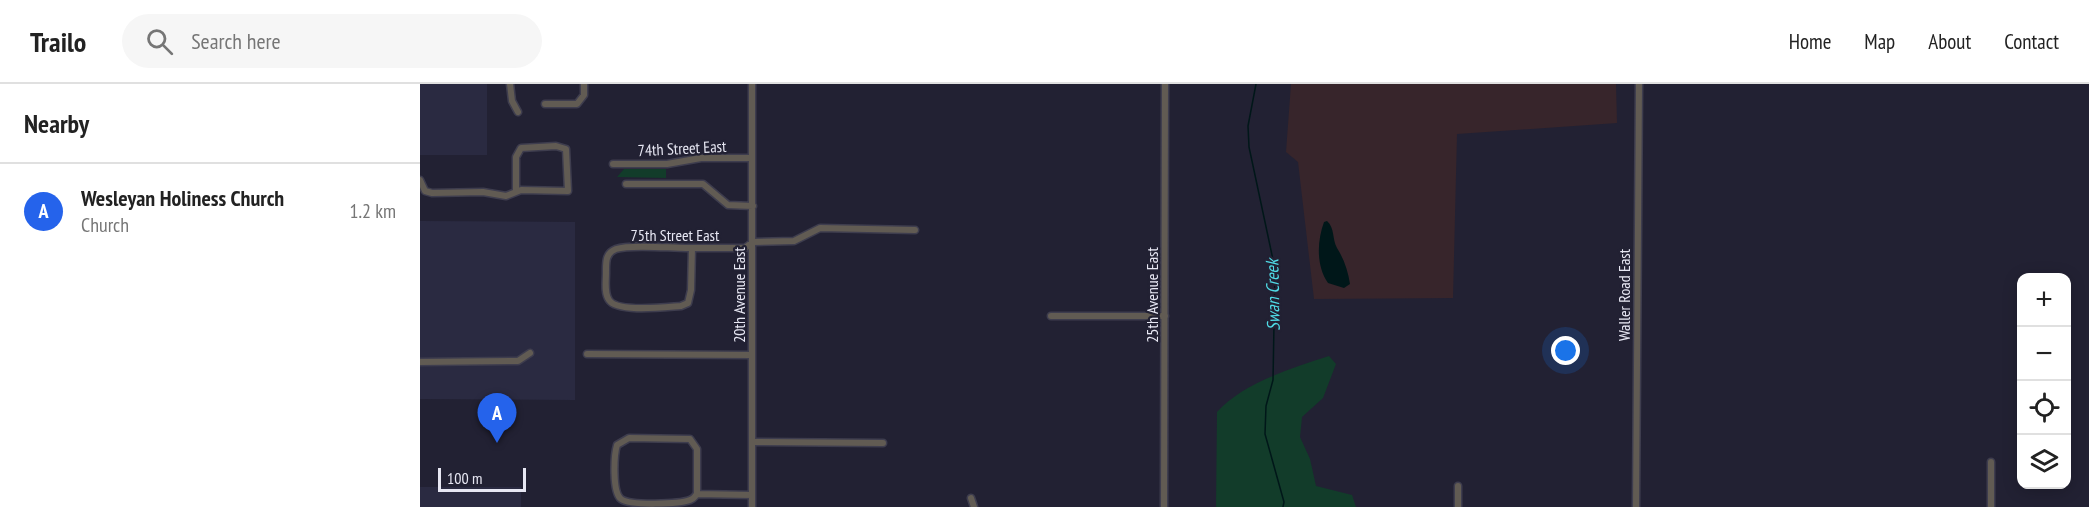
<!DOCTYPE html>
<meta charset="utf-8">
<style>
body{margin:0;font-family:"PT Sans Narrow",sans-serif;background:#f6f6f6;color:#222}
.controls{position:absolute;right:18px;bottom:18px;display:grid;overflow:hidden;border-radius:12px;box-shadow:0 3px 15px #0003}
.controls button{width:54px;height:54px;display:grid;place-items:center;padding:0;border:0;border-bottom:2px solid #e0e0e0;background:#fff;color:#222;font:30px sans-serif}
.scale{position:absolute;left:18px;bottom:15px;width:88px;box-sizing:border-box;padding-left:6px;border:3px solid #e7e7f3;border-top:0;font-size:16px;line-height:21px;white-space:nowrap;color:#e7e7f3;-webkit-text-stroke:4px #222133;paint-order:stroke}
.you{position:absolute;left:1146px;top:267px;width:21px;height:21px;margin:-15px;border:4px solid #fff;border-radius:50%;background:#1a73e8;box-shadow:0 0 0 9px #1a73e833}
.badge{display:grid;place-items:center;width:39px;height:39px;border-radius:50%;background:#2563eb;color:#fff;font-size:20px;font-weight:700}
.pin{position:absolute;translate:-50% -50px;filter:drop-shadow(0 2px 3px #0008)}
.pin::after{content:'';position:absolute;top:32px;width:21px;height:18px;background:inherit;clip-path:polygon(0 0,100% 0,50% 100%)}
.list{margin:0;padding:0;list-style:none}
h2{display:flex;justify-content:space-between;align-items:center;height:78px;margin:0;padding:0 24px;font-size:26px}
h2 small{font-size:20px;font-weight:400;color:#767676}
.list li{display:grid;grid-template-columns:39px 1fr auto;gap:18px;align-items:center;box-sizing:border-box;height:96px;padding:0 24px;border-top:2px solid #e0e0e0}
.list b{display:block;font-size:22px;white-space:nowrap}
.list p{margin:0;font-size:20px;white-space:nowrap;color:#767676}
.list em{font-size:20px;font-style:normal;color:#767676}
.icon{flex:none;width:33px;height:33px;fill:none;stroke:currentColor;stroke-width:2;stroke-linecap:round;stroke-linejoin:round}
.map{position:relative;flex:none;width:1669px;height:423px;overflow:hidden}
header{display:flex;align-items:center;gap:36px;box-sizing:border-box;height:84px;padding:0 30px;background:#fff;border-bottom:2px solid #e0e0e0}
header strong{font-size:28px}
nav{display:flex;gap:33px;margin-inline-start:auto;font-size:21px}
.search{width:420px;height:54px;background:#f6f6f6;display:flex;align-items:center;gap:15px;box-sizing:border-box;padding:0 21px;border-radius:33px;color:#767676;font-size:22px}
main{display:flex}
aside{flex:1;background:#fff}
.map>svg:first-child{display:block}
.built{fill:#2a2a41}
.education{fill:#37252b}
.green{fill:#123c2a}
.water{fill:#001719}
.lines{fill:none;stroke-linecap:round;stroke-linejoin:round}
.stream{stroke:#001719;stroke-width:1.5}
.minor-casing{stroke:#3e3d4e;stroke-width:9}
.minor{stroke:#615b53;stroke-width:6}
.labels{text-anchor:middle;stroke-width:4.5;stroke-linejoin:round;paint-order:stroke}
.street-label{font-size:16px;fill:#e7e7f3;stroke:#222133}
.water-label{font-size:18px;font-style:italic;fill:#50dce7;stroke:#222133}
</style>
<header>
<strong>Trailo</strong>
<div class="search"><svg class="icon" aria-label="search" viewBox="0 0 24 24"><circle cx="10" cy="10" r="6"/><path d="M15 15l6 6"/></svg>Search here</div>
<nav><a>Home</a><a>Map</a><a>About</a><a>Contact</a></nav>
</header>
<main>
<aside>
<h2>Nearby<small></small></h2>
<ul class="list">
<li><span class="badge">A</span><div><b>Wesleyan Holiness Church</b><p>Church</p></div><em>1.2 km</em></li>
</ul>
</aside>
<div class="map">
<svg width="1669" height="423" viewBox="0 0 1669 423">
<rect width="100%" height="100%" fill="#222133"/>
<path class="built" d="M0,0H67V71H0Z
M0,137L155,138V316L0,315Z
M0,403H101V423H0Z"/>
<path class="education" d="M871,0H1196L1197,39L1037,50L1033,214L894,215L878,78L866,68Z"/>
<path class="green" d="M204,85H246V94L197,93Z
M909,272L916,280L903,314L882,333L880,353L890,375L896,402L932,411L936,423H796L797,328C823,299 872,284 909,272Z"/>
<path class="water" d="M907,137C915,144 912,155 917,164C924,175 928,187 930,200L924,204L908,199C896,182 897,157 904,138Z"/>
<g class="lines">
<path class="stream" d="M836,0L828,42L829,63L855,185L853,296L846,322L845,350L864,418L863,423"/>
<g class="minor-casing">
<path id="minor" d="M90,0L92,17L98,28
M125,20H157L164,11V0
M193,80H247L281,74H332
M0,96L5,107L12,109L63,108L86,112L101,106L148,107L146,65L136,62L101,64L96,73V107
M206,100H283L308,121L333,122
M272,164L271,206L268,219L261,222C246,223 197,229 189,216C184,209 186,197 186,189C186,179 185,169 196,165C211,160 249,164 266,164H325L333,158L374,157L400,144L495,146
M631,232H745
M167,270L332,271
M0,278L98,277L110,269
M332,358L463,359
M1571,378V423
M1038,402V423
M277,410V365L270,355L209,354L197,361C194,371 192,408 201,415C210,422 260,420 270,416C275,414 274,413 277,410L332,411
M551,414L554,423
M332,423V0
M744,423L745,0
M1216,423L1219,0"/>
</g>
<use href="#minor" class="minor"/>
</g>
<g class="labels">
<g class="street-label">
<text transform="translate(262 64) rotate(-3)" y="6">74th Street East</text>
<text x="255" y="157">75th Street East</text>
<text transform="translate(319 211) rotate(-90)" y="6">20th Avenue East</text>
<text transform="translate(732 211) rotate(-90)" y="6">25th Avenue East</text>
<text transform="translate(1204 211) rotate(-90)" y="6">Waller Road East</text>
</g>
<g class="water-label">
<text transform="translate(853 211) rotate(-91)" y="6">Swan Creek</text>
</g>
</g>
</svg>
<div class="controls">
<button>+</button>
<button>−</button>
<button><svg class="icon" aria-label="locate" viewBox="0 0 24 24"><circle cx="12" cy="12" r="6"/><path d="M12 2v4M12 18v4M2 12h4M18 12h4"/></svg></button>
<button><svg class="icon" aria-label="layers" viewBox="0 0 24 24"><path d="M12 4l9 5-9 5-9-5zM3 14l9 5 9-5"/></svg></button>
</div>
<div class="scale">100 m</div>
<div class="you"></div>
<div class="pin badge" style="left:77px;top:359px">A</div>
</div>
</main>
